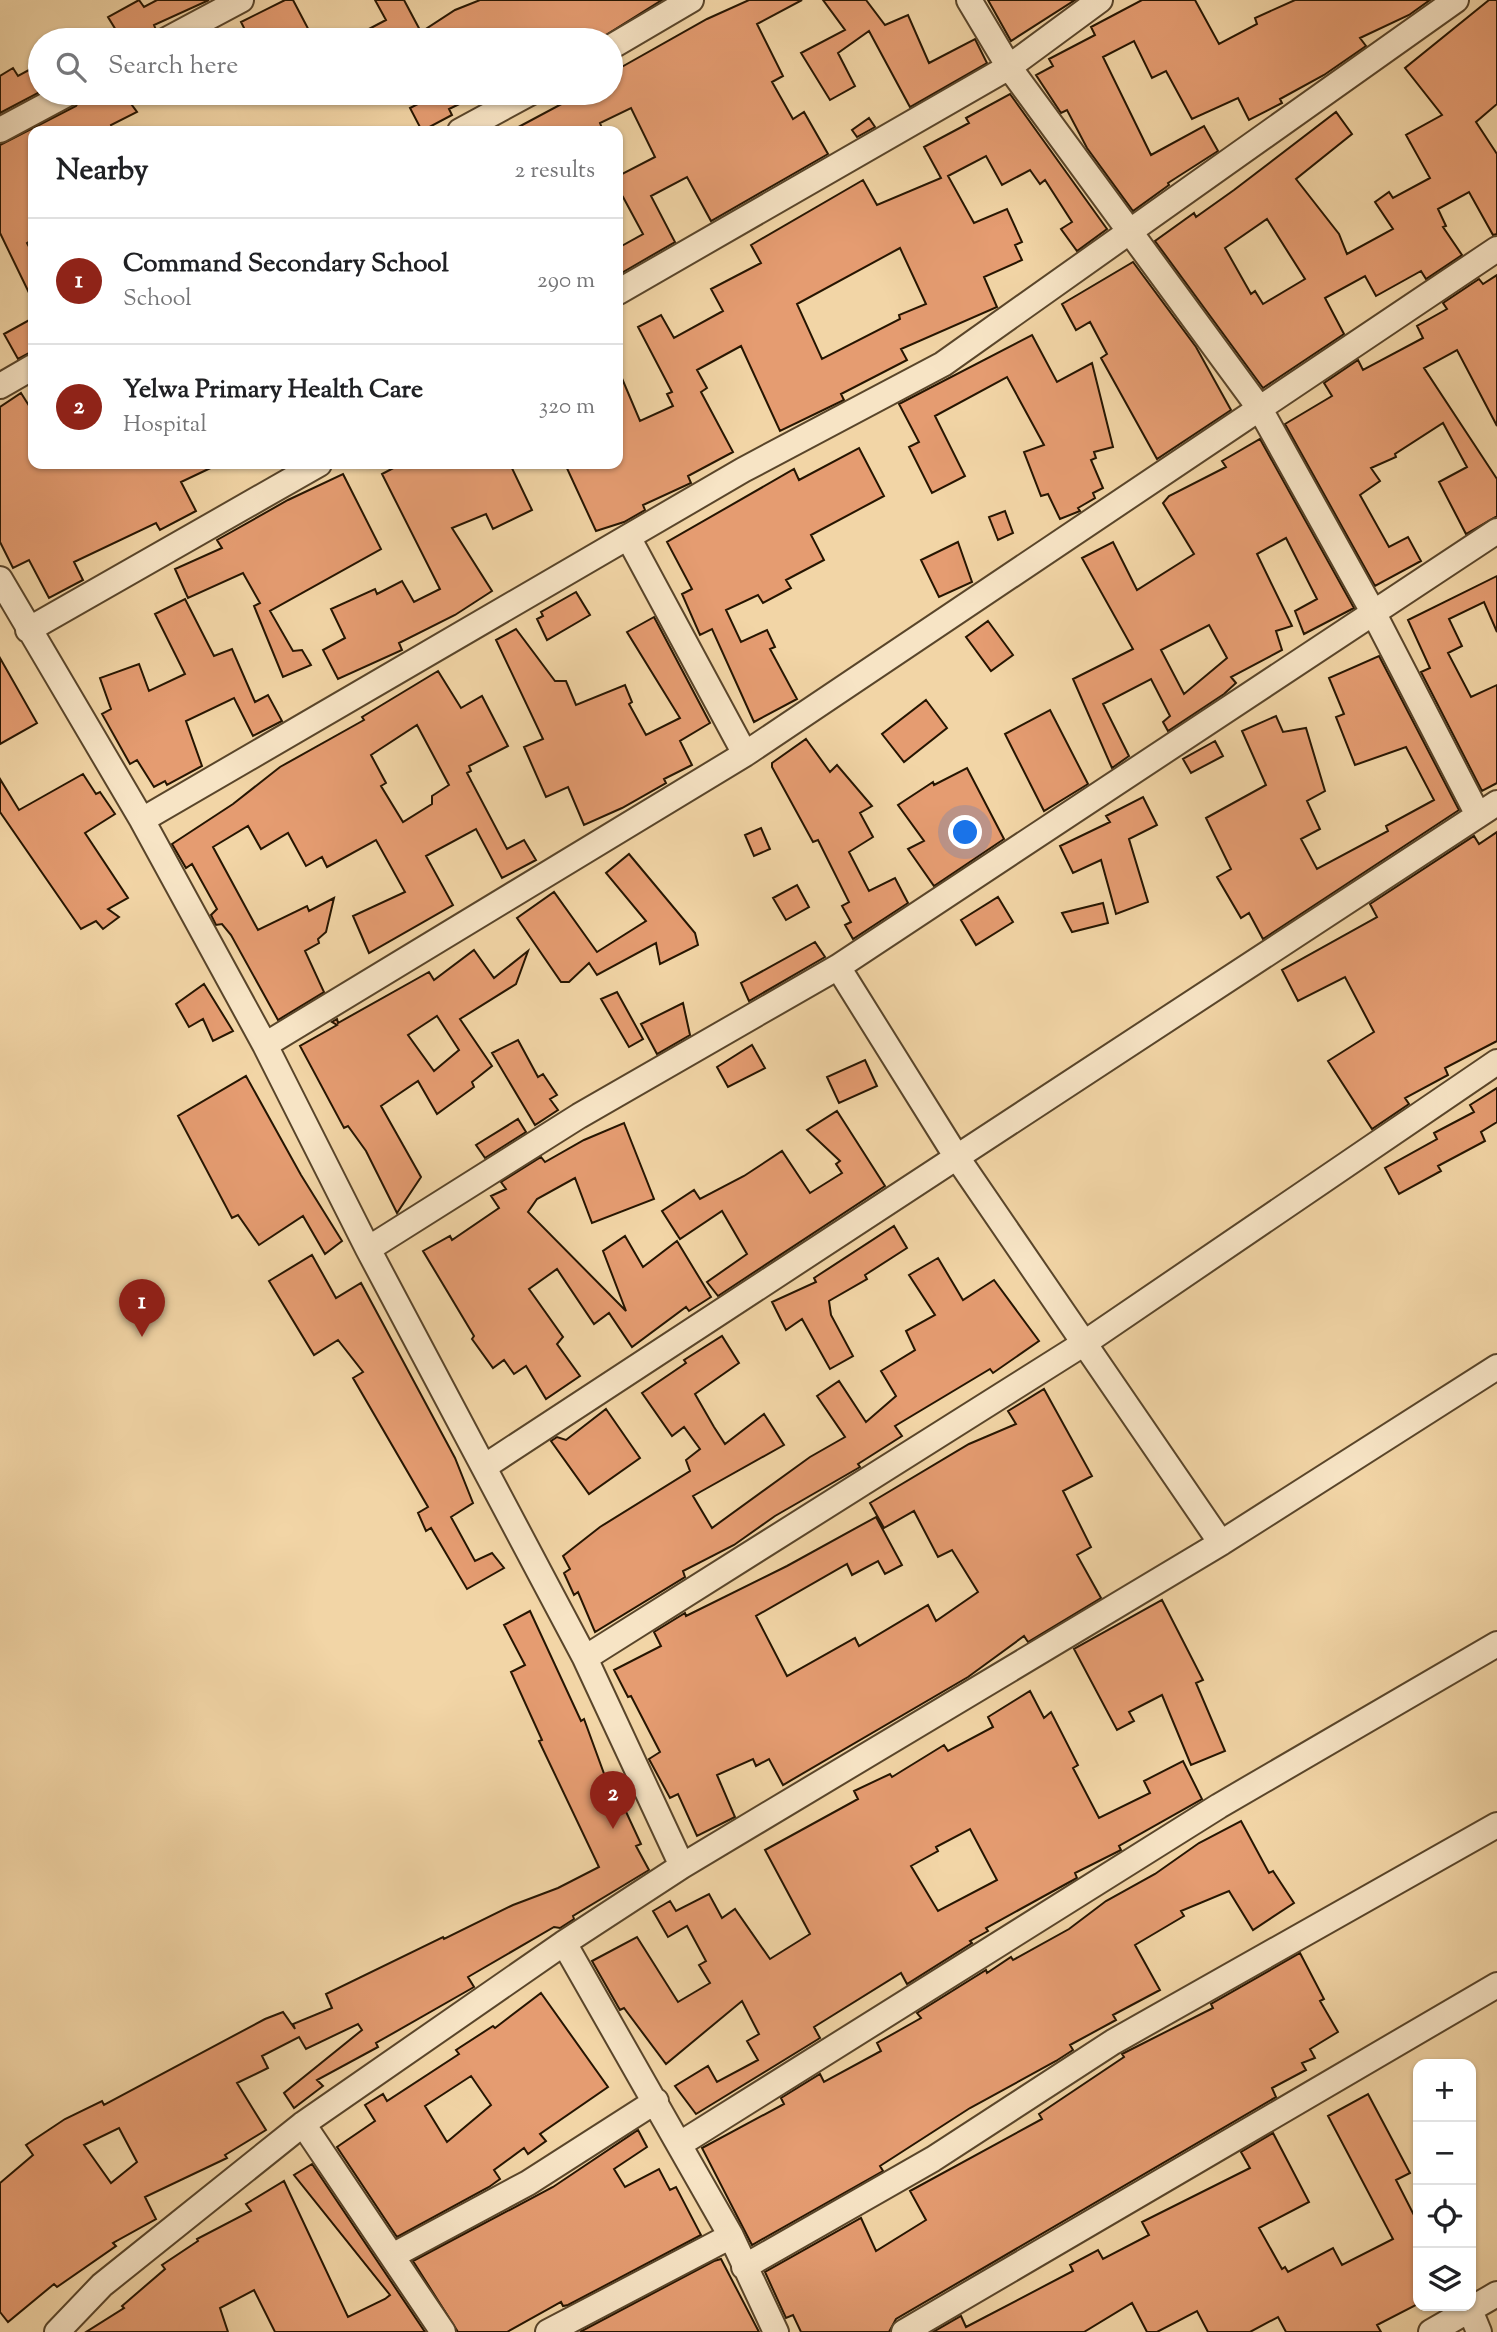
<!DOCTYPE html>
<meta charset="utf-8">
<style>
body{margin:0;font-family:"Sorts Mill Goudy",serif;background:#f2f2f2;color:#202124}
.controls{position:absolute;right:21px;bottom:21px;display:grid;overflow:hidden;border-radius:14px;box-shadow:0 2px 5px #0004}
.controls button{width:63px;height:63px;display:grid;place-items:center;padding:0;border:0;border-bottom:2px solid #e0e0e0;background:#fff;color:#202124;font:35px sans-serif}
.you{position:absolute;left:966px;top:833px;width:24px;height:24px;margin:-18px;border:5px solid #fff;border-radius:50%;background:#1a73e8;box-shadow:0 0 0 10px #1a73e833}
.badge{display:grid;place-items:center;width:46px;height:46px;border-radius:50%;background:#8f2418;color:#fff;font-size:23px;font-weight:700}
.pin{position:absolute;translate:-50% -58px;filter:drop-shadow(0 2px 4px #0008)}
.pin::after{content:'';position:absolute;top:37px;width:24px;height:21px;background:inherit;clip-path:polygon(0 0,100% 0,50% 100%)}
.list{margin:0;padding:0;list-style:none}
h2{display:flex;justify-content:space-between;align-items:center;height:91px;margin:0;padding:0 28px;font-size:30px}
h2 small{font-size:23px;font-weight:400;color:#757577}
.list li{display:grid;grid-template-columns:46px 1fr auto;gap:21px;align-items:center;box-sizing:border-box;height:126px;padding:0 28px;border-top:2px solid #e0e0e0}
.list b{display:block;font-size:26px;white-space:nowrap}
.list p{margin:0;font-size:23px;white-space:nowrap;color:#757577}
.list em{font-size:23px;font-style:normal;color:#757577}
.icon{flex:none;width:38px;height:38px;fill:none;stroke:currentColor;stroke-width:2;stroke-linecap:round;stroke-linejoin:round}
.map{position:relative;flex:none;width:1497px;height:2332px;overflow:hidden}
.search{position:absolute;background:#fff;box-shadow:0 2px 5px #0004;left:28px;top:28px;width:595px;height:77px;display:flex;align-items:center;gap:18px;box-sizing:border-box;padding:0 24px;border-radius:38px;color:#757577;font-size:26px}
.panel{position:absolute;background:#fff;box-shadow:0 2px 5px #0004;left:28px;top:126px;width:595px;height:343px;border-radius:14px}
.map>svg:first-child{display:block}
.building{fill:#e59c71;stroke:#261501;stroke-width:2;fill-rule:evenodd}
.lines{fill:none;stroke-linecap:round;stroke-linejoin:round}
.minor-casing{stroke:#59452a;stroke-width:28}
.minor{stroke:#f7e4c5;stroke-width:24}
</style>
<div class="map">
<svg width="1497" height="2332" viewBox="0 0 1497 2332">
<rect width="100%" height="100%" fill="#f2d5a6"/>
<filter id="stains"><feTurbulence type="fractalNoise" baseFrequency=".00286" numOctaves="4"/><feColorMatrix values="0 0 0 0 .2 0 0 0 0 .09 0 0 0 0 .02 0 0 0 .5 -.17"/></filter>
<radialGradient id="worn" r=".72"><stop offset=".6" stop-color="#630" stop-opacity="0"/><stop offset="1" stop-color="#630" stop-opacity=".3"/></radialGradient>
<path class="building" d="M139,0L144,7L157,0H209L154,25L156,30L137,40H122L108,17Z
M285,0H293L314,40H250L241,22Z
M375,0H404L421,32L455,10L480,0H662L598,40H348L386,20Z
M749,0H802L757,24L783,76L772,82L793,119L804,112L828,154L711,221L687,177L651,196L675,242L618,275V248L643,234L623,197L618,200V176L655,157L631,108L600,123L603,131H511L582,93H611V73L707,19Z
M823,0H866L885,25L908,15L929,63L975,39L987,63L910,107L869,31L838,53L855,86L830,100L801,53L845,30Z
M988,0H1075L1011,41Z
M1142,0H1195L1219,44L1257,24L1255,18L1295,0H1430L1409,15L1360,38L1366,46L1324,75L1280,99L1282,103L1249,120L1238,98L1192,119L1166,71L1152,78L1134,41L1103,57L1151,155L1204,126L1218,151L1168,183L1169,185L1133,211L1087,148L1067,110L1061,113L1036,75L1053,66L1049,59L1095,35L1091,27Z
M1489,0H1497V104L1476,122L1497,154V234L1493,235L1469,192L1438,209L1446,226L1443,227L1462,255L1426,279L1421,271L1376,296L1365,276L1325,298L1344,334L1263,388L1155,241L1194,213L1196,217L1234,190L1336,112L1352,134L1296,179L1339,234L1347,254L1393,229L1375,202L1389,192L1393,198L1430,178L1406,135L1442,115L1405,68ZM1267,219L1305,279L1263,304L1255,291L1251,294L1225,248Z
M40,64V92L0,113V76L13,68L18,76Z
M84,93H123L137,112L111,125L113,131H33V239L27,243L33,254V301L0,233V145L76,106Z
M421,93H482L449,109L452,115L422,131L410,108L426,100Z
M1010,94L1107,229L1077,251L1061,229L1072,222L1045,180L1040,184L1030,170L1002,185L986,156L948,176L974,223L1007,209L1022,242L1015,245L1022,260L984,277L997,307L901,349L907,360L841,394L844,400L780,431L741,346L697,370L707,388L701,392L733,452L688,476L691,483L643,505L645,510L624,522L596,531L565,464H618V369L640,421L673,406L667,394L672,392L638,327L661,315L674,338L723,311L711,289L761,263L751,245L863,180L877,205L941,178L924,147L969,123L966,118ZM900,248L926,304L899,315L900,319L822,359L797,304Z
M869,118L875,127L857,137L852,130Z
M1133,262L1196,347L1231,410L1157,459L1101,358L1107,354L1090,322L1076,330L1062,304Z
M1497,275V426L1457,350L1424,368L1497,479V516L1466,534L1439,482L1467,467L1443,423L1395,454L1396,457L1371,468L1380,481L1360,495L1389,547L1408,537L1421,561L1375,586L1285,424L1332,396L1324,383L1358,360L1363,370L1423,338L1417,326L1447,309L1443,303L1479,279L1483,284Z
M33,318V351L18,359L4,334Z
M1032,335L1057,382L1092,363L1113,447L1094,452L1096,458L1091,460L1103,488L1093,493L1095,498L1078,508L1080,511L1060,519L1048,494L1041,496L1024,452L1044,445L1007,377L935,416L965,476L932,493L909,447L919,442L899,404Z
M21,393L33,412V464H219L181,482L196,511L160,530L156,523L74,562L83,580L49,598L29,560L13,568L0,542V407Z
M1260,439L1354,608L1304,634L1295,611L1317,599L1286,538L1257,554L1292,626L1276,631L1282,650L1231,677L1236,683L1224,694L1168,731L1163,722L1170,716L1151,679L1103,704L1129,756L1112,768L1073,679L1133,649L1082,558L1113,542L1137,590L1194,554L1163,503L1169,496L1226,467L1222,461ZM1209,625L1227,658L1184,694L1161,650Z
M859,448L884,496L811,535L824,560L786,580L791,588L763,603L758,595L726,610L741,642L767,630L775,647L770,649L797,699L754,722L712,629L700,635L682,594L692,589L667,542L794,469L799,480Z
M401,464H510L532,510L493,529L486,514L452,528L492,591L455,615L399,643L402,650L338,679L323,650L345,638L331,609L375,589L377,594L402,581L414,602L440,589L382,474Z
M343,474L381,549L270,611L293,651L302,650L311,665L283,677L254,606L260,603L243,573L188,598L175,569L222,548L217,540L288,500Z
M1005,511L1013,533L998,540L989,517Z
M958,542L972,582L939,597L921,560Z
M1497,576V632L1484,602L1449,619L1462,646L1448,653L1471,697L1497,685V783L1482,791L1421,672L1430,668L1408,620Z
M576,592L590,615L547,640L537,619L543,616L541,612Z
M185,599L214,656L232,649L255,702L268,695L282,721L253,736L234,698L186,721L202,766L167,785L165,781L154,787L137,760L130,764L102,714L111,709L100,678L139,664L149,691L185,674L155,614Z
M654,617L710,723L680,741L692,765L664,779L666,783L622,808L584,825L568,787L546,797L524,747L543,739L496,640L516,629L555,681H566L576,705L625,685L632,702L629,704L646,735L680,718L627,632Z
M988,621L1013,655L991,671L966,637Z
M1379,656L1459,810L1263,939L1249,913L1241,918L1217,877L1231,869L1206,818L1266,785L1242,731L1276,716L1283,732L1306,728L1325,791L1307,801L1320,829L1301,839L1317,869L1388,831L1386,826L1434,800L1406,747L1355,765L1336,717L1344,714L1329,678Z
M0,658L37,723L0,744Z
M438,671L461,708L482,696L508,746L469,766L471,771L467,773L507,849L524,840L536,860L502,878L476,829L426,856L453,905L369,953L353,916L405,892L376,840L327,867L322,857L306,866L288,833L261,849L248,826L213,847L258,930L307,906L309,911L334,898L326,932L318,939L319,943L305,951L324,992L278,1020L231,935L222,924L216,925L211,915L217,909L192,864L186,868L172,844L233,804L280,767L364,720L362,717ZM417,725L449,785L432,796V804L403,822L381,786L386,783L371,755Z
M926,700L947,728L904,762L882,734Z
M1050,710L1088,784L1044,811L1005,734Z
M806,739L830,772L837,765L872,806L860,813L873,837L849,852L869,891L895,878L908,903L853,939L845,925L851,922L842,906L849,902L818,840L813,842L772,767V763Z
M1215,741L1223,756L1191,773L1183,759Z
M967,768L1004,839L934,886L908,849L924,841L898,805L933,782L934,785Z
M83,774L96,794L100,792L115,814L85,833L128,898L108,909L119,917L103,929L96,921L81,929L0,812V779L19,810Z
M1143,797L1157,825L1129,839L1148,902L1116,914L1101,860L1073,873L1060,846L1110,822L1106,816Z
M761,828L770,849L754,856L745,835Z
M1497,832V1041L1445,1068L1448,1075L1405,1098L1409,1104L1372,1129L1328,1061L1374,1032L1345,977L1298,1001L1282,970L1377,917L1370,904L1474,836L1479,844Z
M629,854L695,933L698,945L660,964L656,943L597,975L589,963L569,982H561L517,918L554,892L597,952L646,921L606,873Z
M797,885L809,907L786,920L773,898Z
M998,897L1013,922L976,945L961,920Z
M1103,903L1108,923L1072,932L1062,913Z
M815,942L825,957L749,1001L741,983Z
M474,950L494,978L528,951L516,984L460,1019L492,1066L472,1082L474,1087L437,1114L418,1081L381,1106L421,1177L397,1213L366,1151L348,1126L344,1128L300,1046L337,1025L332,1022L337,1019L338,1023L429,972L434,980ZM437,1016L459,1050L434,1071L408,1035Z
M204,984L233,1031L213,1041L203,1019L189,1027L176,1004Z
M617,992L643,1039L629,1047L601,999Z
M683,1003L690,1035L657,1054L641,1024Z
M518,1040L538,1077L543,1074L557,1095L550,1099L558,1110L535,1125L492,1053Z
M752,1045L765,1068L728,1087L717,1067Z
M865,1060L877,1086L839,1103L827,1077Z
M246,1076L301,1175L342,1241L325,1254L303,1216L259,1245L238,1215L232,1218L178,1116Z
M1497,1088V1122L1481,1132L1485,1141L1438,1166L1441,1171L1399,1194L1385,1168L1437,1139L1434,1133L1474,1112L1470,1105Z
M837,1111L885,1186L718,1296L707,1282L747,1254L722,1211L680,1239L662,1211L694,1190L700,1199L744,1176L782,1151L810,1193L842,1173L836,1164L840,1161L807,1130Z
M518,1119L526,1132L485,1158L476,1145Z
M624,1123L654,1199L592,1223L575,1178L537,1199L528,1212L626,1311L603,1251L625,1236L643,1267L677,1241L711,1297L689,1311L686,1307L632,1347L609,1313L594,1324L557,1269L529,1289L563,1337L557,1344L580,1376L546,1399L526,1366L514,1374L504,1360L493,1368L472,1339L474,1336L423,1251L450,1236L452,1240L499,1208L491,1196L506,1189L501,1182L541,1157L545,1162L584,1140Z
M894,1226L907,1248L865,1275L867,1279L829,1301L831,1315L853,1356L830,1369L802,1319L786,1330L772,1302L816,1282L814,1278Z
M312,1255L336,1298L361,1283L455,1458L473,1503L451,1517L475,1561L492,1553L504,1568L467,1589L431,1528L426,1531L418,1513L428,1507L353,1378L363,1372L338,1340L314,1355L269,1281Z
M938,1258L963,1300L994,1280L1039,1341L993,1373L990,1369L895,1426L902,1436L858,1464L860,1467L775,1516L734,1545L683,1571L685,1577L595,1632L578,1592L574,1595L564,1573L570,1569L563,1556L600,1527L690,1471L686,1460L700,1449L684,1427L672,1436L642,1393L686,1363L684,1360L722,1336L739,1363L695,1394L714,1427L725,1444L764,1414L784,1445L693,1496L712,1528L810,1457L845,1437L817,1396L839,1381L866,1422L896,1396L881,1371L915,1350L906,1331L935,1315L909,1275Z
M1044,1389L1092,1476L1063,1491L1091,1547L1077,1555L1101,1598L1028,1642L1024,1636L968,1677L783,1785L769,1759L756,1766L753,1759L717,1775L735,1817L697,1836L678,1794L670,1798L649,1759L660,1752L631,1696L628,1697L614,1670L661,1646L654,1632L685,1613L686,1616L787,1566L876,1517L902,1565L885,1574L878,1561L852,1575L847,1564L756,1616L787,1676L855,1638L859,1646L928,1605L936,1621L978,1592L952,1550L938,1557L914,1511L884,1528L870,1503L969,1444L1016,1424L1008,1411Z
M606,1409L640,1458L589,1494L551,1441L557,1437L566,1440Z
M1162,1600L1203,1680L1196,1683L1225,1751L1191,1765L1162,1695L1129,1712L1134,1721L1117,1730L1074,1649Z
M530,1611L581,1721L584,1719L610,1790L615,1788L641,1844L636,1846L649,1870L573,1916L574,1919L560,1928L554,1927L468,1977L474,1987L376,2043L378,2047L317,2080L323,2086L294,2108L284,2093L362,2030L358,2024L306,2049L299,2037L262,2056L268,2068L237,2083L266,2130L225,2155L227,2158L145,2197L156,2219L113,2243L116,2246L57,2287L54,2284L8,2322L0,2312V2183L33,2155L26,2145L65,2119L102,2101L104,2105L265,2019L283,2012L295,2029L293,2024L332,2008L326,1994L443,1937L444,1939L513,1905L558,1888L599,1867L539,1741L542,1740L511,1672L525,1665L504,1625ZM119,2128L137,2162L111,2183L84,2145Z
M1030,1691L1044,1718L1051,1712L1078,1765L1073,1768L1099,1818L1150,1793L1144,1781L1183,1761L1202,1799L1119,1846L1121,1850L1075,1873L1077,1878L1066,1884L986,1928L988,1931L970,1941L972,1943L907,1984L901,1973L814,2027L820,2038L696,2114L675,2086L708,2066L717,2082L758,2060L747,2041L759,2034L742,2001L666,2064L624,2008L620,2010L592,1961L637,1937L678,2002L710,1983L699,1965L706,1961L687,1926L668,1937L653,1911L670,1901L676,1911L709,1894L722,1918L735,1909L770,1959L810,1934L765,1850L858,1799L854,1791L890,1774L892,1777L944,1745L948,1751L993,1727L988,1717ZM970,1829L997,1880L938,1911L911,1866L938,1851L936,1847Z
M1241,1821L1269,1873L1273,1871L1294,1903L1253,1930L1229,1891L1181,1911L1184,1916L1135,1945L1160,1990L1113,2015L1116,2020L1070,2045L1073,2050L1056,2061L970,2108L880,2166L883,2171L752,2245L702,2148L784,2104L781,2098L820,2074L824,2082L881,2051L877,2043L921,2018L917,2013L986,1970L987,1973L1011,1957L1013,1960L1069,1929L1106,1901L1155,1874L1199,1843Z
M1300,1953L1324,1999L1320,2001L1338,2032L1310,2049L1315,2058L1302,2063L1306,2070L1272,2088L1276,2097L896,2319L889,2332H801L793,2315L786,2318L765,2272L861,2218L876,2251L926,2220L910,2191L1042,2119L1039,2114L1124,2057L1122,2054L1213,2008L1211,2004Z
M541,1993L608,2087L540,2134L546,2141L528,2154L524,2148L494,2170L500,2179L489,2187L397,2237L337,2147L375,2121L365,2105L383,2094L387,2101L459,2054L456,2050L493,2026L495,2028ZM471,2076L491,2105L447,2142L425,2106Z
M1368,2094L1410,2173L1396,2180L1418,2223V2304L1377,2325L1381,2332H1286L1278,2317L1250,2332H1208L1197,2311L1157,2332H1147L1132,2303L1084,2332H933L961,2316L966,2327L1073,2271L1070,2265L1098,2250L1103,2259L1149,2235L1142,2222L1250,2168L1241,2152L1273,2133L1309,2202L1259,2228L1282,2269L1285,2267L1288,2272L1333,2248L1342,2265L1393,2239L1328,2116Z
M638,2130L647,2147L614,2169L625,2187L659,2169L670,2190L676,2187L701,2235L568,2305L563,2306L561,2302L507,2332H458L413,2261L553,2187Z
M312,2164L425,2332H275L254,2290L220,2308L228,2332H86L124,2308L122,2306L165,2269L162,2265L198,2241L197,2239L251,2211L246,2204L284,2181L348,2317L385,2299L390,2295L294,2175Z
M721,2259L759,2332H580L714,2261Z"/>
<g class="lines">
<g class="minor-casing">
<path id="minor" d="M969,0L1009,67L1260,409L1373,612L1478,815
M166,40L241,0
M611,47L691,0
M0,130L69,93
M460,131L530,93
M618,292L1009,67L1100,0
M0,386L33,367
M628,537L745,754
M0,579L142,820L265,1045L368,1249L585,1658L682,1866
M28,630L319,464
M142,820L743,470L943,364L1456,0
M838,967L956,1156L1221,1543
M265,1045L745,754L1497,249
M368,1249L579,1116L838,967L1497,531
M484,1467L1497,803
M585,1658L1083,1344L1497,1062
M564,1943L731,2236L776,2332
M303,2124L443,2332
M680,2144L1219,1806L1497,1644
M394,2255L528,2183L656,2101
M744,2267L933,2159L1113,2042L1497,1825
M1470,2310L1479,2332
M57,2332L102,2285L303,2124L564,1943L682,1866L1221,1543L1497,1367
M548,2332L731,2236
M904,2332L1497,1985
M1431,2332L1497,2294"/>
</g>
<use href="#minor" class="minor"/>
</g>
<rect width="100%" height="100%" filter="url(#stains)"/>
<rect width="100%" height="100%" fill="url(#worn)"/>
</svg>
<div class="controls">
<button>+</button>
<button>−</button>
<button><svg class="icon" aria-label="locate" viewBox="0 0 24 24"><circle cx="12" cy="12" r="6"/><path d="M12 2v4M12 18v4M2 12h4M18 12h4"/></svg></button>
<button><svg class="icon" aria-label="layers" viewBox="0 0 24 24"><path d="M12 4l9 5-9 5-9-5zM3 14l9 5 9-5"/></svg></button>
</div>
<div class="you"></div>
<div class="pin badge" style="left:142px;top:1337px">1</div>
<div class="pin badge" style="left:613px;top:1829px">2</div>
<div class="search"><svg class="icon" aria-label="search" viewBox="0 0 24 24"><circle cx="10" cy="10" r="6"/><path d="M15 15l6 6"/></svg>Search here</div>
<section class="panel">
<h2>Nearby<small>2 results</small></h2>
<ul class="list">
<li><span class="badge">1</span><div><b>Command Secondary School</b><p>School</p></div><em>290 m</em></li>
<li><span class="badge">2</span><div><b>Yelwa Primary Health Care</b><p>Hospital</p></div><em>320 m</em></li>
</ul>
</section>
</div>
